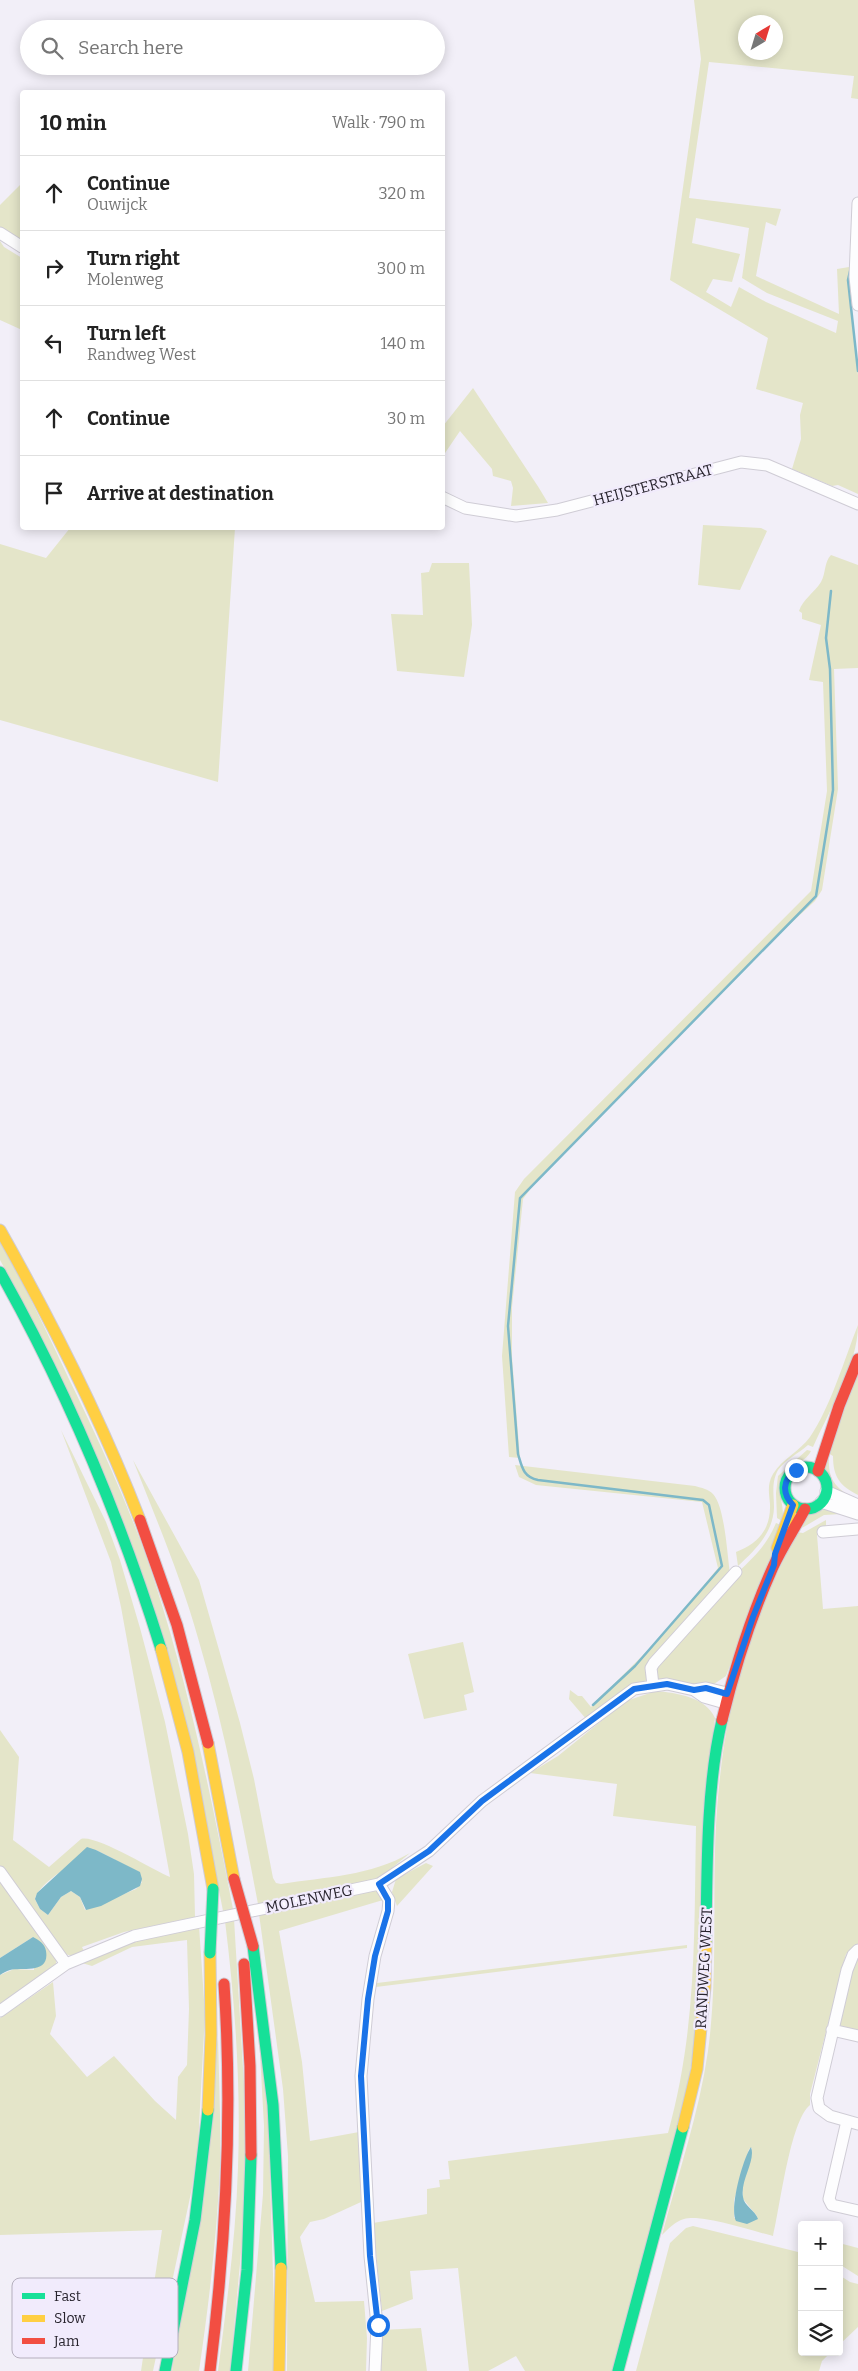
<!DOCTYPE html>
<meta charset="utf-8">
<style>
body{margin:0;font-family:Bitter,serif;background:#f6f6f6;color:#222}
.controls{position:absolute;right:15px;bottom:15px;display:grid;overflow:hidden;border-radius:5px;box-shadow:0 2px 12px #0003}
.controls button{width:45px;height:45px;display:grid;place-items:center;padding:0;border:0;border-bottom:1px solid #e0e0e0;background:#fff;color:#222;font:25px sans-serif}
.compass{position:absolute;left:738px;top:15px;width:45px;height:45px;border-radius:50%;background:#fff;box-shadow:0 2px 12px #0003;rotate:38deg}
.stop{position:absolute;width:15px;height:15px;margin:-11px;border:4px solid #1a73e8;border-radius:50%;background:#fff}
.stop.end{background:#1a73e8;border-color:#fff;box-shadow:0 1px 5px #0008}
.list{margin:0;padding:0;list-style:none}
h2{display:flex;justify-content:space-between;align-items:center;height:65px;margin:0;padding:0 20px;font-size:21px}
h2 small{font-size:16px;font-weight:400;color:#767676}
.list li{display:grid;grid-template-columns:32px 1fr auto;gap:15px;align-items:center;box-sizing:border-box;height:75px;padding:0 20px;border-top:1px solid #e0e0e0}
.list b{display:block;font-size:19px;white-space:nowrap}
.list p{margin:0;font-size:16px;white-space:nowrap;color:#767676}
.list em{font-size:16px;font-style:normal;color:#767676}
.icon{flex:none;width:28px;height:28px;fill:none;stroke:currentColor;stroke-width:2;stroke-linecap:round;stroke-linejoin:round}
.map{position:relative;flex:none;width:858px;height:2371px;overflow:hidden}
.search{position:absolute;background:#fff;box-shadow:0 2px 12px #0003;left:20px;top:20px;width:425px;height:55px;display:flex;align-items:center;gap:12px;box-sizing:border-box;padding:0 18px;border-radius:28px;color:#767676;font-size:19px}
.panel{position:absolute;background:#fff;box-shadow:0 2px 12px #0003;left:20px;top:90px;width:425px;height:440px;border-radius:5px}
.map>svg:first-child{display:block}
.green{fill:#e4e5c9;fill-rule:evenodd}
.water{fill:#7db8c8}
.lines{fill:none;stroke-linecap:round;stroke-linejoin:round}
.stream{stroke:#7db8c8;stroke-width:2.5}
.street-casing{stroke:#cfccd5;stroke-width:13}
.fast-casing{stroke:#cfccd5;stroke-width:13}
.slow-casing{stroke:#cfccd5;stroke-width:13}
.jam-casing{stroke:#cfccd5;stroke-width:13}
.street{stroke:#fdfdfe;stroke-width:11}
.fast{stroke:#16e098;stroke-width:11}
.slow{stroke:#ffcf43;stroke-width:11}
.jam{stroke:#f24e42;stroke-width:11}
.fast-bridge-casing{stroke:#cfccd5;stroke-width:13;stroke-linecap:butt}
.jam-bridge-casing{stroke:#cfccd5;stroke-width:13;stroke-linecap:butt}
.fast-bridge{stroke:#16e098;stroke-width:11}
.jam-bridge{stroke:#f24e42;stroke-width:11}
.route{stroke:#1a73e8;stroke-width:6}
.labels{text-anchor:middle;stroke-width:4.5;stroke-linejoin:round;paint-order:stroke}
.street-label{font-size:15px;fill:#28242e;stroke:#f1ebfc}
.key{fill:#f1ebfc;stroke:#b5afbe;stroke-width:1}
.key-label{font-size:14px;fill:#28242e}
</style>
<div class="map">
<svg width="858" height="2371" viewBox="0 0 858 2371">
<rect width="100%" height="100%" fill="#f2eff8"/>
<path class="green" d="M694,0H858V99L851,98L854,76L709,62L689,198L781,209L776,226L766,222L756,276L839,314L837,269L849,267L852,322L858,375V494L838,485L832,486L792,469L801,439L800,415L803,403L756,389L768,338L670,280L701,59ZM746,22H776V52H746ZM696,218L749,228L742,278L767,293L838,321L836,333L766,302L739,287L731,307L706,292L713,279L732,282L740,254L692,243Z
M22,183V241L0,227V205Z
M0,241L4,247L22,258V330L0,320Z
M473,388L539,488L548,503L511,506L513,488L511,481L493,476L492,469L460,431L443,456V426Z
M703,525L761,528L767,531L740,590L698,585Z
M70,528H235L218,782L0,720V544L46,558Z
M831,555L858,565V668L834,669L838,789L822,890L815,901L789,925L537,1180L523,1199L512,1307V1357L520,1458L509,1457L502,1356L515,1192L524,1179L811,891L827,791L823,682L809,680L821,625L802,619V613L799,611C803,599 814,593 821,582C826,573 824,562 831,555Z
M432,563H469L472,625L464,677L397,671L391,614L423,615L421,573L429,572Z
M0,1242C25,1286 47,1332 68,1377C101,1445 133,1514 156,1586C190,1692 212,1801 233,1909L223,1911L198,1783L172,1672L40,1334L0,1260Z
M858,1325C858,1364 829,1411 813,1447L808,1445C799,1453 785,1460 778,1470C771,1483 774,1494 774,1508C773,1533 755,1550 738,1566L736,1552C758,1544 771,1529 770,1504C769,1493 767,1484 773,1474C782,1459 800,1451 810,1437C831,1406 844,1360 858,1325Z
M858,1374V1495C840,1486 833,1477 833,1456L828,1453Z
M61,1430L106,1522L120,1560L140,1628L165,1722L188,1834L194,1874L195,1917L124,1932L82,1947L84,1951L73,1956L64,1954L0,1867V1730L19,1757L13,1840L49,1867L81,1839C95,1834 153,1870 170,1877L121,1607L111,1562ZM96,1850L114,1859L142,1882L136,1889L85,1910L80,1897L71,1891L61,1897L48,1915L40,1909L35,1899C39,1881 80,1860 96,1850Z
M807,1450L811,1451C804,1465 788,1463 782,1477C775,1492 786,1505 782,1521L777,1518L776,1493L778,1476Z
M829,1458C828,1476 833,1485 848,1495C830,1489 830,1486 824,1469Z
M133,1460L199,1580L240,1723L254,1779L273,1878L276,1883L281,1884C325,1877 371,1876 410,1853L381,1877L367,1882L258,1904C241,1815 224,1726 198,1638C181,1577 156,1519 133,1460Z
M515,1465L695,1486C702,1488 708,1489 713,1494C725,1507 727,1554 730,1573L643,1684L587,1720L569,1699L570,1690L578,1696H582L591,1707L659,1639L718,1568L702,1502L536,1485L519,1477Z
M826,1509L841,1514L824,1515L802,1528L808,1515Z
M826,1520V1529L817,1535L823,1609L858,1606V1944L846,1954L810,2094V2105C790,2121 780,2208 773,2236C752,2231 703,2214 684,2219C676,2221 668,2229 662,2235C678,2174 699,2114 708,2051C719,1971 711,1890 717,1810C721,1753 731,1693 749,1639C762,1603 781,1567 796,1532L803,1533ZM752,2148L742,2185L743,2199L757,2216L734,2218V2200L749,2149Z
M776,1523L781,1525L770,1561L726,1676L711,1686L661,1681L657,1678L656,1668C681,1639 705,1608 731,1580C751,1558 764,1551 776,1523Z
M463,1642L474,1692L464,1695L467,1710L424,1719L408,1654Z
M656,1691C677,1693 706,1697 715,1718L703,1811L698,2015L689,2080L613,2371H525L516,2356L488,2371H469L458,2268L410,2271L413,2299L382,2311L373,2223L427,2214V2189L440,2187L439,2180L450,2179L448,2161L668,2133C697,2028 694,1934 696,1826L613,1816L617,1784L530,1773L558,1756L626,1701Z
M426,1863L433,1866L397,1906L392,1892L396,1879Z
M0,1878L56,1957V1964L53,1968L0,2005V1975L14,1969L34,1970L33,1937L0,1958Z
M373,1890L378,1891L383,1900L279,1931L302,2062L310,2141L359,2132L361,2202L324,2219L310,2222L300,2237L315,2302L364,2301L367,2338L366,2371H287L288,2156L283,2089L259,1914Z
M234,1919L249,2167L230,2371H218C227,2303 236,2235 238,2167C241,2085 235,2002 225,1921Z
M199,1926L205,2014L198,2145L192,2188L153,2371H141L162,2230L0,2235V2018L53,1982L56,2016L50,2034L87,2077L114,2056L155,2101L176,2120L178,2077L187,2065L189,2009L187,1940L132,1947L92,1966L82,1963L128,1941Z
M687,1945V1948L376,1987L377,1983Z
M858,1955V2030L837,2025L854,1959Z
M259,2035L267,2080L276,2371H248L263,2194L264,2126Z
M218,2037C219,2080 221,2123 220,2166C217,2235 209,2303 199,2371H172Z
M693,2226L802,2253V2352H831L822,2361L819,2371H636L670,2243L686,2228Z
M839,2243L858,2248V2276L839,2264Z
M839,2275L850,2282L858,2284V2327L839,2345Z
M421,2328L427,2371H381L382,2330Z"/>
<path class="water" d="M87,1847L96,1850L140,1872L142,1879L140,1886L101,1906L86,1910L80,1897L71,1891L61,1897L48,1915L40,1909L35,1899L37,1893Z
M33,1937C39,1940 45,1944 46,1951C50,1975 22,1967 10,1970C6,1971 3,1973 0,1975V1958Z
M751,2147C756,2161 740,2180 743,2197C744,2206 755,2210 758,2219L747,2224L736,2221C729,2209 743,2158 751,2147Z"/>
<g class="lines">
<path class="stream" d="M850,271L848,280L858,371
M593,1705L635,1666L722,1566L709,1505L703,1500L538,1480C523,1477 522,1467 518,1454L508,1326L520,1198L816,896L833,790L830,669L826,638L831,591"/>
<g class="street-casing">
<path id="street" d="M858,203L855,277L858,305
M0,233L22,247
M442,497L465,508L516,516L557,510L741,462L767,465L858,504
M826,1491L858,1505
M821,1502L858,1514
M823,1532L858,1529
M653,1685L651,1668L654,1663L736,1572
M694,1690L706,1688L727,1693
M0,1872L66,1964
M858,1950L853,1955L847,1970L817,2098L819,2108L830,2116L858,2124
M0,2011L66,1964L134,1936L379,1884L429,1851L482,1801L634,1689L667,1684L694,1690L704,1697L725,1703
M832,2030L858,2036
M847,2121L829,2199L832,2205L858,2211
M375,2371L377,2325L370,2256L361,2076L368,1999L375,1956L388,1911L389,1900L379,1884"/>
</g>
<g class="fast-casing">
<path id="fast" d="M0,1272C68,1393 120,1517 161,1649
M785 1488a21 21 0 1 1 42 0a21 21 0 1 1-42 0Z
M706,1942C707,1872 706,1787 722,1720
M253,1946L273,2105L281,2268
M165,2371L195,2220L208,2110
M236,2371L247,2270L251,2155
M618,2371L683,2127"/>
</g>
<g class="slow-casing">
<path id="slow" d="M0,1230C53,1324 101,1419 140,1520
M777,1548L793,1505
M161,1649L188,1752L213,1889
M208,1743L234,1879
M208,2110L211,2035L210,1953
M683,2127L697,2069L705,1987L706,1942
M279,2371L281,2268"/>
</g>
<g class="jam-casing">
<path id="jam" d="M818,1471L839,1406L858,1359
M140,1520L177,1625L208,1743
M722,1720C735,1667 751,1616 773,1567C782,1547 795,1528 805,1509
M244,1964L250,2066L251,2155
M210,2371C226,2242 233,2114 224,1984"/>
</g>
<use href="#street" class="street"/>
<use href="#fast" class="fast"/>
<use href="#slow" class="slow"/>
<use href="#jam" class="jam"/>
<g class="fast-bridge-casing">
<path id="fast-bridge" d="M210,1953L213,1889"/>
</g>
<g class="jam-bridge-casing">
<path id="jam-bridge" d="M234,1879L253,1946"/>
</g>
<use href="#fast-bridge" class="fast-bridge"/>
<use href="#jam-bridge" class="jam-bridge"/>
</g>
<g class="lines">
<path class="route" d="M378,2325L370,2256L361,2076L368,1999L375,1956L388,1911V1900L379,1884L429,1851L482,1801L634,1689L667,1684L694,1690L706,1688L727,1694L753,1617L774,1565L775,1554L793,1505C782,1494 782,1480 796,1470"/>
</g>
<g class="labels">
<g class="street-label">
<text transform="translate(653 485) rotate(-15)" y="5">HEIJSTERSTRAAT</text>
<text transform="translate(309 1899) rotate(-12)" y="5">MOLENWEG</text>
<text transform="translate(704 1968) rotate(-87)" y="5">RANDWEG WEST</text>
</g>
</g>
<rect x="12" y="2278" width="166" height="80" rx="8" class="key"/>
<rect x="22" y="2293" width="23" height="6" fill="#16e098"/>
<rect x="22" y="2315" width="23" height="7" fill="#ffcf43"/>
<rect x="22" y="2338" width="23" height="6" fill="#f24e42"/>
<g class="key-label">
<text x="54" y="2301">Fast</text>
<text x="54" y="2323">Slow</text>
<text x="54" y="2346">Jam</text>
</g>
</svg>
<div class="controls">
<button>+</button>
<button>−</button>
<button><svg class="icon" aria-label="layers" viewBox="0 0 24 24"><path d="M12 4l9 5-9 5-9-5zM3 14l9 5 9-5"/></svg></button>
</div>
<svg class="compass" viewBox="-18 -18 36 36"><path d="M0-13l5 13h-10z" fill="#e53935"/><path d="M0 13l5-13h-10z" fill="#767676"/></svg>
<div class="stop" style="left:378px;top:2325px"></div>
<div class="stop end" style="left:796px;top:1470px"></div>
<div class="search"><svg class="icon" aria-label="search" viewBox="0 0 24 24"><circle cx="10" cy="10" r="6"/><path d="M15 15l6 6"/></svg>Search here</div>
<section class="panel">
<h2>10 min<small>Walk · 790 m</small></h2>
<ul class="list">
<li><svg class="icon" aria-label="ahead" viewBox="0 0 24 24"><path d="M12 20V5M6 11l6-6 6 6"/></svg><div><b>Continue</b><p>Ouwijck</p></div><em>320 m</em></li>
<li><svg class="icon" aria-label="right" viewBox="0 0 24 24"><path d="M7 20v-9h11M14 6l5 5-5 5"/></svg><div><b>Turn right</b><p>Molenweg</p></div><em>300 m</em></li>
<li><svg class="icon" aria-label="left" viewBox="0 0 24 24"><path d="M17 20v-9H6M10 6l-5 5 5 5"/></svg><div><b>Turn left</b><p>Randweg West</p></div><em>140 m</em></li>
<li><svg class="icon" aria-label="ahead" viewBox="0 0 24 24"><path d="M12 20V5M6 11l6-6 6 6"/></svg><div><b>Continue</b></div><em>30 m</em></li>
<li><svg class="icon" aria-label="arrive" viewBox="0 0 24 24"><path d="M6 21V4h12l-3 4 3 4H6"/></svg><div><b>Arrive at destination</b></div></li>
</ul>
</section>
</div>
